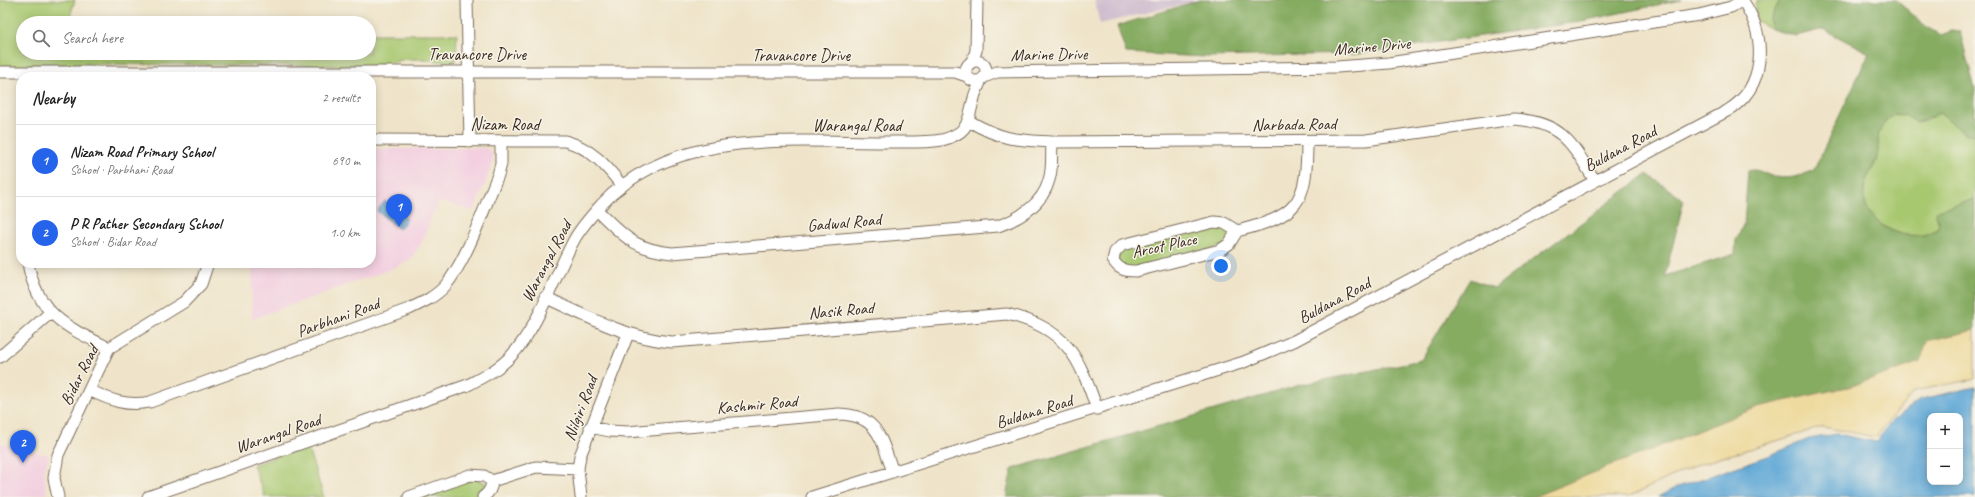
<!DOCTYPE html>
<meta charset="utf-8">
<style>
body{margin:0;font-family:Caveat,sans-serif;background:#f2f2f2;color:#222}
.controls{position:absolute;right:12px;bottom:12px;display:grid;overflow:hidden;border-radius:8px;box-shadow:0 2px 10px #0003}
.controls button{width:36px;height:36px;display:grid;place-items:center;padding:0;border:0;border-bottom:1px solid #e0e0e0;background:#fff;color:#222;font:20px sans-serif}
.you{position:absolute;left:1221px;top:266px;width:14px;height:14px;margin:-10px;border:3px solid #fff;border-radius:50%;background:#1a73e8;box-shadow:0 0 0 6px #1a73e833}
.badge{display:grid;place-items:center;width:26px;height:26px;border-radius:50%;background:#2563eb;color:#fff;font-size:13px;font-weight:700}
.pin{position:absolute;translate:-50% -33px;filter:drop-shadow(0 1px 2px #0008)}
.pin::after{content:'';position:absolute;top:21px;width:14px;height:12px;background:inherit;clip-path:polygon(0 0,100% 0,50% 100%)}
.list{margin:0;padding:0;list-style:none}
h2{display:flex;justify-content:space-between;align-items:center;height:52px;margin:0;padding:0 16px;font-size:17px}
h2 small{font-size:13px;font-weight:400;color:#767676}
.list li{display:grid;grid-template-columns:26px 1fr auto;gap:12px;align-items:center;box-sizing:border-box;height:72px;padding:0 16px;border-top:1px solid #e0e0e0}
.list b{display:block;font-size:15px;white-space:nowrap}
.list p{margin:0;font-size:13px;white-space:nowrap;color:#767676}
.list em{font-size:13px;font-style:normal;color:#767676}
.icon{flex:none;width:22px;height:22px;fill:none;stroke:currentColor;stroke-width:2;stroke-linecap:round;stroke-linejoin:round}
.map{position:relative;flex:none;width:1975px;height:497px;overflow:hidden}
.search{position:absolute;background:#fff;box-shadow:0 2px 10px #0003;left:16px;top:16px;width:360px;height:44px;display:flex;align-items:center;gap:10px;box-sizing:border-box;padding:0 14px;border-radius:22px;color:#767676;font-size:15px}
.panel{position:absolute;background:#fff;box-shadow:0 2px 10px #0003;left:16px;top:72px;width:360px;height:196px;border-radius:16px}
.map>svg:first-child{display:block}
.built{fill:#f3cfe0}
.industrial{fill:#cfbdcf}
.green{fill:#a8c870;stroke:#727947}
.forest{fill:#86ac62;stroke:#606b40}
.sand{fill:#eeda9e;stroke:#94825e}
.water{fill:#5fa7d6;stroke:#4d687a;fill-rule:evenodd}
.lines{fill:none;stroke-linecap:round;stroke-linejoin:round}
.minor-casing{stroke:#7a6b5a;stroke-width:13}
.minor{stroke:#fff;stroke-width:11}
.labels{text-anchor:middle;stroke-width:3;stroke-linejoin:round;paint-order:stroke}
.street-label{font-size:17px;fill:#3b2a1e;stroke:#f7f3e8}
</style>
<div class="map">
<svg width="1975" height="497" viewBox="0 0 1975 497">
<rect width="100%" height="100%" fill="#f7f3e8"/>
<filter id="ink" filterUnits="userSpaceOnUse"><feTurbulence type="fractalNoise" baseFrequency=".025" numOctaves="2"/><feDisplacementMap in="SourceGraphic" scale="8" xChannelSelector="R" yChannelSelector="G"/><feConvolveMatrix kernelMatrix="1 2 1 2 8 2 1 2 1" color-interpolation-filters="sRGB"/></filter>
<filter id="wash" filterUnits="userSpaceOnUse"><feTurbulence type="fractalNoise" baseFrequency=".012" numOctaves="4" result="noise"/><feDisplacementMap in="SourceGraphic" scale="16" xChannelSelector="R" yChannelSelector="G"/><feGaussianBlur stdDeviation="0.9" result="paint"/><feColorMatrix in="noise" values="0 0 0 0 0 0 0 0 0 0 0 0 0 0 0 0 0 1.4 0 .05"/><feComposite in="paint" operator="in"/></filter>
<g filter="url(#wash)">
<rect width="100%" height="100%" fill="#efe4c9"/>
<path class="built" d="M486,148L492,153L493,163L474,211L438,201L422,242L411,259L394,268L252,319V263H371V149Z
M0,443L49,455L44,472L47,493L27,497H0Z"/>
<path class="industrial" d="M1094,0H1200L1100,24Z"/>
<path class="green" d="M0,0H75L68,23H23V53H369V34H457L456,60L451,63L424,59H405L380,66L105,64L0,66Z
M1757,0H1780L1770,20L1771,29L1757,21L1755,5Z
M1937,113C1953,114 1955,135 1975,135V199L1937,210L1936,215L1939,224L1937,230C1933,231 1928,234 1923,235C1895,239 1860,219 1864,188C1865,177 1875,168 1877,157C1881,134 1872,133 1894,114L1905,115L1917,123L1926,121Z
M1213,225L1224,226L1231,235L1223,246L1139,268H1121L1116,253L1118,250Z
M307,446L324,497H265L253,465Z
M475,478L487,484L484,494L476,497H416Z"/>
<path class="forest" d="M1200,0H1681L1577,22L1357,54L1205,57L1126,53L1117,26Z
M1780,0H1896L1928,28L1941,35L1952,31L1960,32L1975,89V135C1959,135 1953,121 1940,113L1917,123L1905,115L1894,114C1872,133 1881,134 1877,157C1875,168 1865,176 1864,188C1860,220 1895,239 1923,235C1927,234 1933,231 1937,230L1939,224L1936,215L1937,210L1975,199V330L1927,341L1921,362L1852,386L1758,407L1533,497H1006L1012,469L1300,385L1421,360L1470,279L1494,288L1647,174L1684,200L1665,276L1735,254L1736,240L1744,224L1748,171C1758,168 1762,173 1771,176C1787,180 1800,177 1814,170L1869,53L1823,29L1796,36L1771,29L1770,20Z"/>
<path class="sand" d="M1975,330V379L1914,391L1876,437L1823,427L1696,465L1628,497H1533L1758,407L1852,386L1920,362L1927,341Z"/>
<path class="water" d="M385,201L407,219L399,229L377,211Z
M1975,387V497H1658L1675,488L1768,456L1809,439L1837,434L1876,442L1893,420L1921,399ZM1930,416H1960V482H1930Z"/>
</g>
<g filter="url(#ink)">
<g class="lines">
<g class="minor-casing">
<path id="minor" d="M467,0L470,142
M966 71a10 10 0 1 1 20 0a10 10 0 1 1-20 0Z
M971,63L976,51L977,0
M0,72H955L967,76
M984,77L997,72L1337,67L1389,63L1699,15L1731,7L1743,0
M969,121C1002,140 1015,140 1052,142L1366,140L1514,119C1562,122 1572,143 1595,181
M371,140L565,141C591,148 606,165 622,186
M597,210C624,236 633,249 672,253L998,226C1019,219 1043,204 1049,180C1053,169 1051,154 1052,142
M1237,231L1224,223L1214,222L1122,245L1115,252L1113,260C1119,270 1125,271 1136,271L1220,250L1229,244L1237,231C1298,216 1307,204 1307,142
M28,263C37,314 66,327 109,348
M545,297C586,316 626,338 672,342L1007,314C1067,329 1078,355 1097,409
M0,357L50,313
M89,390C110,400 127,407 150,402L409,309C422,303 435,297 445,286C466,262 485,206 498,175L501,164V141
M590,427L610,431L627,432L839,414C879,415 881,440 893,472
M492,481L536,467L578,469
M58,497L54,478L58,455L109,348L184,302L201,284L208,263
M148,497L468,385C483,377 499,369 511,356C538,328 555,275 574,240C581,227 592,215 602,204C673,128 791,142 885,142C904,142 923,143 942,140C971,132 967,121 974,98C975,92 979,86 981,80
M409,497L470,475L484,476L492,481
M483,497C489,493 492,488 492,481
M581,497L578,469L580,456L628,334
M812,497L1244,362L1294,341L1727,111C1767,87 1767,37 1743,1"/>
</g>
<use href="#minor" class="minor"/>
</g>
</g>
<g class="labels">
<g class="street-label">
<text transform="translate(1372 46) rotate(-5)" y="6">Marine Drive</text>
<text x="477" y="60">Travancore Drive</text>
<text transform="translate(1049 54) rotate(-1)" y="6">Marine Drive</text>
<text x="801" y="61">Travancore Drive</text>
<text x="505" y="130">Nizam Road</text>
<text transform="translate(1294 124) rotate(-1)" y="6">Narbada Road</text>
<text x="857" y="131">Warangal Road</text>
<text transform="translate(1620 148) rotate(-28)" y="6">Buldana Road</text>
<text transform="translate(844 222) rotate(-5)" y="6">Gadwal Road</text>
<text transform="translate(1164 245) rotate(-12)" y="6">Arcot Place</text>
<text transform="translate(546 261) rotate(-62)" y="6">Warangal Road</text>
<text transform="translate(1334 300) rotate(-28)" y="6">Buldana Road</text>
<text transform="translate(841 310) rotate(-5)" y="6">Nasik Road</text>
<text transform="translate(338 317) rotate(-20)" y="6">Parbhani Road</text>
<text transform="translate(79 375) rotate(-63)" y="6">Bidar Road</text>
<text transform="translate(757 404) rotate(-5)" y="6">Kashmir Road</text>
<text transform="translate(580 408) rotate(-69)" y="6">Nilgiri Road</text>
<text transform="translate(1034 411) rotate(-17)" y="6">Buldana Road</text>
<text transform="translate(278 433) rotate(-19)" y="6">Warangal Road</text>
</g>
</g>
</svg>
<div class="controls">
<button>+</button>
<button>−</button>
</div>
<div class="you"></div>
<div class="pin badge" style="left:399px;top:227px">1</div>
<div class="pin badge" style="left:23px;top:463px">2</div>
<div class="search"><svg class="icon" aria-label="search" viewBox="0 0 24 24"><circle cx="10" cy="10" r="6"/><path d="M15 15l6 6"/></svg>Search here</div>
<section class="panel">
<h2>Nearby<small>2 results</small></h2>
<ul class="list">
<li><span class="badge">1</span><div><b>Nizam Road Primary School</b><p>School · Parbhani Road</p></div><em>690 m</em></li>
<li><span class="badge">2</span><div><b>P R Pather Secondary School</b><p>School · Bidar Road</p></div><em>1.0 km</em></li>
</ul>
</section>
</div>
